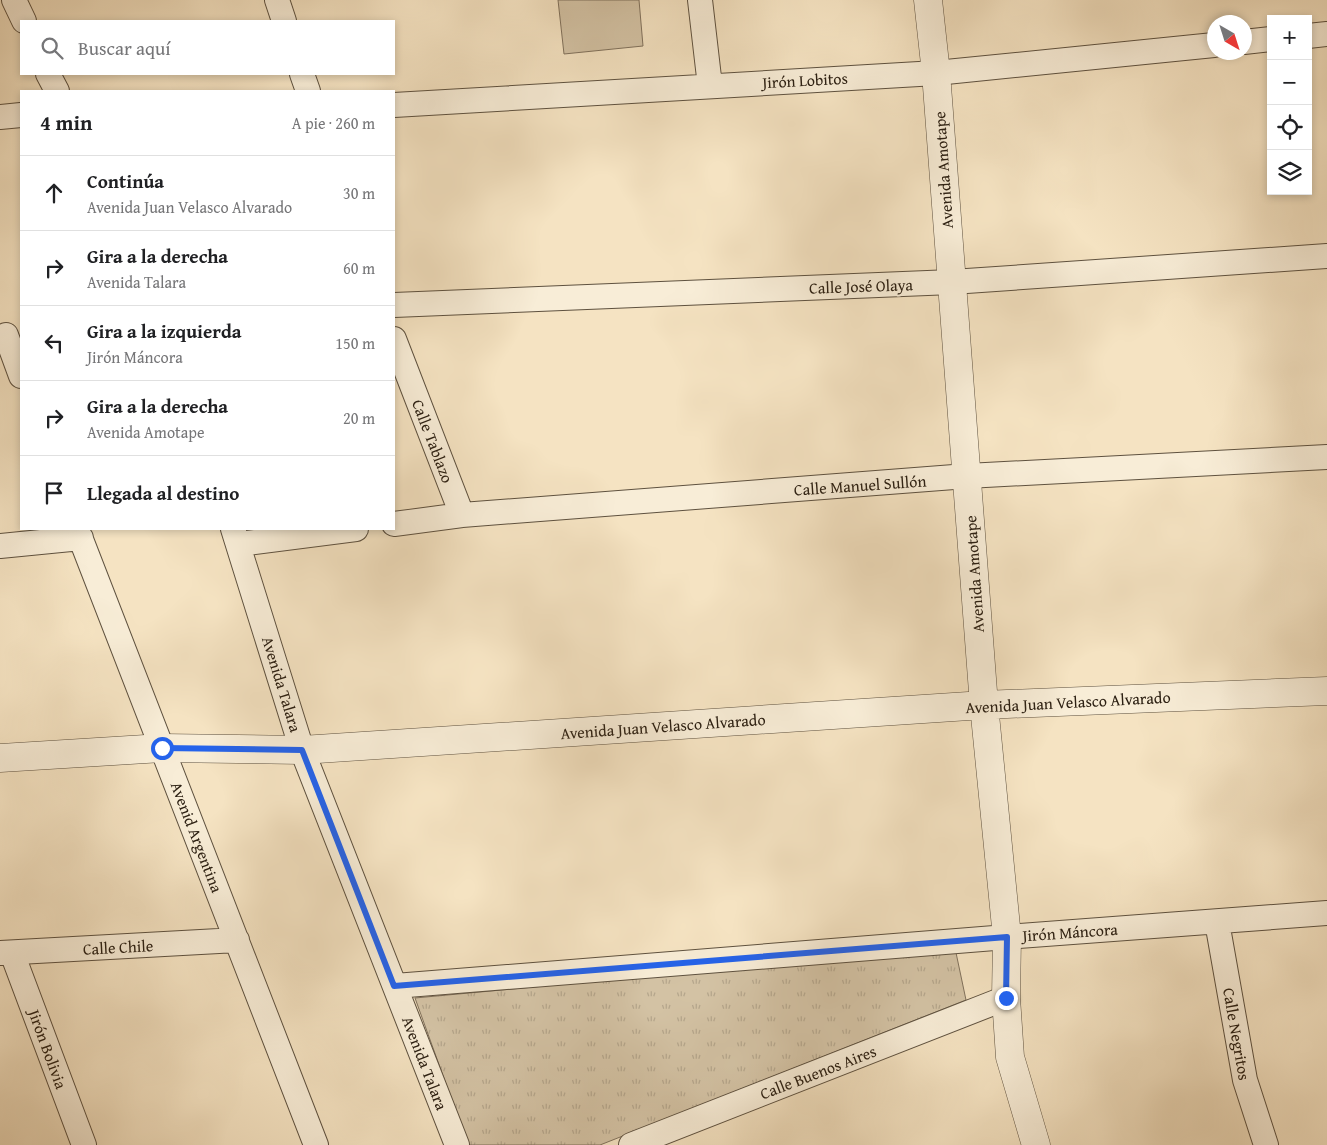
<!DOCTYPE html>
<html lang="es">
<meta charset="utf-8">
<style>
body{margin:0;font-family:"Gentium Book Plus",serif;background:#f6f6f6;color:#202124}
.controls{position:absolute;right:15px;top:15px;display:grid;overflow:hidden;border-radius:0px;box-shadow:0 2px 8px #0003}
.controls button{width:45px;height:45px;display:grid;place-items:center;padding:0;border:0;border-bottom:1px solid #e0e0e0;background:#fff;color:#202124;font:25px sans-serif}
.compass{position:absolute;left:1207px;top:15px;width:45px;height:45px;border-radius:50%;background:#fff;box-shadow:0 2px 8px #0003;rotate:141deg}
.stop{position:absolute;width:15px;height:15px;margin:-11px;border:4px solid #2563eb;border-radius:50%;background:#fff}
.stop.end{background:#2563eb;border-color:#fff;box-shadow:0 1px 5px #0008}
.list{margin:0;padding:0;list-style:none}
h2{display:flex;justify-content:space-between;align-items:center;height:65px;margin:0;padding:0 20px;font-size:21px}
h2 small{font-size:16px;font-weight:400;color:#757577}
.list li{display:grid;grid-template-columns:32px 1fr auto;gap:15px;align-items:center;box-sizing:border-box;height:75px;padding:0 20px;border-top:1px solid #e0e0e0}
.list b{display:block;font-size:19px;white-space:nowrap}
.list p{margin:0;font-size:16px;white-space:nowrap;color:#757577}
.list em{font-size:16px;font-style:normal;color:#757577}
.icon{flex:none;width:28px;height:28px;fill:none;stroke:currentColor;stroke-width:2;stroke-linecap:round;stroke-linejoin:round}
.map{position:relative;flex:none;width:1327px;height:1145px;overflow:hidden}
.search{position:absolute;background:#fff;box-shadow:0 2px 8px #0003;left:20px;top:20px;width:375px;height:55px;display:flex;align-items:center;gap:12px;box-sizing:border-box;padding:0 18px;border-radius:0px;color:#757577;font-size:19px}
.panel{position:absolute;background:#fff;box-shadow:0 2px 8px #0003;left:20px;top:90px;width:375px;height:440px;border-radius:0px}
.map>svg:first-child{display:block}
.park{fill:url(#park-tufts);stroke:#80715c}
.pitch{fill:#d3c2a4;stroke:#80715c}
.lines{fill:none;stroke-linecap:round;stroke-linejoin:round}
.minor-casing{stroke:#5e513f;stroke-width:26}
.tertiary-casing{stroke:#5e513f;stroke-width:29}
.minor{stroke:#f8edd7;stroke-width:24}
.tertiary{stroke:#f8edd7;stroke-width:28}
.route{stroke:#2563eb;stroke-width:6}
.labels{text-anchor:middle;stroke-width:4;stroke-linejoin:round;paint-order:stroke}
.street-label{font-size:16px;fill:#2c2013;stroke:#f8edd7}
</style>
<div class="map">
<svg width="1327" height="1145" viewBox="0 0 1327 1145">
<defs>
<pattern id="park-tufts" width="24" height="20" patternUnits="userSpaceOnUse" patternTransform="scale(1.25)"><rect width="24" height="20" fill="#d3c2a4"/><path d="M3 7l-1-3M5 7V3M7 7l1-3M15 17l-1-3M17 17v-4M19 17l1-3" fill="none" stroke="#b5a68c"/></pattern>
</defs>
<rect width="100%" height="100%" fill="#f5e3c2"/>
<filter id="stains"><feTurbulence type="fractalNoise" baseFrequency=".004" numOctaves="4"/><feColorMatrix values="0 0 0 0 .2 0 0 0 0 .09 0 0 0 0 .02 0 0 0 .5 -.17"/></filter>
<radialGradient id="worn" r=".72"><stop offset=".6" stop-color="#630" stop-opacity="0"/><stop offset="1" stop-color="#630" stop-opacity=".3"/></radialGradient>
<path class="park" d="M955,948L966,1000L600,1145H468L415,998Z"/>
<path class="pitch" d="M558,0H639L643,46L564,54Z"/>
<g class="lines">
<g class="minor-casing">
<path id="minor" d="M14,0L24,21
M277,0L284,21
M700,0L710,86
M1308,36L1327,34
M1244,42L1271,39
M48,74L57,91
M302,74L308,91
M394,105L936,73L1214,45
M0,117L21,115
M394,305L952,282L1327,256
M6,335L21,376
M394,339L462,515
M394,524L462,515L967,476L1327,457
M77,529L316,1145
M233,529L302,750L457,1145
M239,544L356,529
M0,546L81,538
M1217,922L1245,1080L1266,1145
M0,953L237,940
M12,953L84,1145
M395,986L1007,937L1327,913
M631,1145L1006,998"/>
</g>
<g class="tertiary-casing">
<path id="tertiary" d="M928,0L936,73L984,705L1007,937L1006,998L1010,1057L1036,1145
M0,758L162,748L302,750L984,705L1327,691"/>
</g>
<use href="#minor" class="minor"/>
<use href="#tertiary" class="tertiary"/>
</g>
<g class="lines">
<path class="route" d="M162,748L302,750L394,986L1007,937L1006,998"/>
</g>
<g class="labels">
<g class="street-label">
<text transform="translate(805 80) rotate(-3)" y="6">Jirón Lobitos</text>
<text transform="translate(943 170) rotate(-94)" y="6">Avenida Amotape</text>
<text transform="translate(861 286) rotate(-2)" y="6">Calle José Olaya</text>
<text transform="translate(433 441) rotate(69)" y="6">Calle Tablazo</text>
<text transform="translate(860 485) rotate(-4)" y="6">Calle Manuel Sullón</text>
<text transform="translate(974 574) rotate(-94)" y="6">Avenida Amotape</text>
<text transform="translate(282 684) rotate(73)" y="6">Avenida Talara</text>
<text transform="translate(1068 702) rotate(-3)" y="6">Avenida Juan Velasco Alvarado</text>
<text transform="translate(663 726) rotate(-4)" y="6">Avenida Juan Velasco Alvarado</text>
<text transform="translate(197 837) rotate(69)" y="6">Avenid Argentina</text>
<text transform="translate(1070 932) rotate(-4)" y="6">Jirón Máncora</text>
<text transform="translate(118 947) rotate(-3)" y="6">Calle Chile</text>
<text transform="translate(1237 1034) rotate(80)" y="6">Calle Negritos</text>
<text transform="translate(48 1049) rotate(70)" y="6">Jirón Bolivia</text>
<text transform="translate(425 1063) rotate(69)" y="6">Avenida Talara</text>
<text transform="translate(818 1072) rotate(-21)" y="6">Calle Buenos Aires</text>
</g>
</g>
<rect width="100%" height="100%" filter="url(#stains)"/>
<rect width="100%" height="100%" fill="url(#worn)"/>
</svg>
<div class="controls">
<button>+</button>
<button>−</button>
<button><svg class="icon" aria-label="locate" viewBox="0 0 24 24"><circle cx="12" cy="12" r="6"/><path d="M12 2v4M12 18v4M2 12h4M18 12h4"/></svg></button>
<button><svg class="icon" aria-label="layers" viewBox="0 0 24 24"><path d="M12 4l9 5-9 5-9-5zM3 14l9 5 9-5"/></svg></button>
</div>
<svg class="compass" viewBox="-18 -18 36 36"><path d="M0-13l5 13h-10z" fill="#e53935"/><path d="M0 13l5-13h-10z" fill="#757577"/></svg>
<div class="stop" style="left:162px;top:748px"></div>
<div class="stop end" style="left:1006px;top:998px"></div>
<div class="search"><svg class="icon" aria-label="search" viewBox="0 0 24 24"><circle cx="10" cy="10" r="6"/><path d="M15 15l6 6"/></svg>Buscar aquí</div>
<section class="panel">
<h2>4 min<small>A pie · 260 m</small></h2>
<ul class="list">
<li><svg class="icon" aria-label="ahead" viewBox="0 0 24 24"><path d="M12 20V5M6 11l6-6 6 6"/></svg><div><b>Continúa</b><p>Avenida Juan Velasco Alvarado</p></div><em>30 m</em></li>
<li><svg class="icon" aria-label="right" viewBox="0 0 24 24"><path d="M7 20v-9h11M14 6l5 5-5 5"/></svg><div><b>Gira a la derecha</b><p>Avenida Talara</p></div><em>60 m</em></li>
<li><svg class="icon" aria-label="left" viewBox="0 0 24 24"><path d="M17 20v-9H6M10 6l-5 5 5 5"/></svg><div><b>Gira a la izquierda</b><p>Jirón Máncora</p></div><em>150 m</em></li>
<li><svg class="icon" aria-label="right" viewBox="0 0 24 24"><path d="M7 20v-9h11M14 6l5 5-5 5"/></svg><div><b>Gira a la derecha</b><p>Avenida Amotape</p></div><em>20 m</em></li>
<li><svg class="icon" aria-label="arrive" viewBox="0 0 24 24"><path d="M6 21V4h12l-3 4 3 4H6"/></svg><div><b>Llegada al destino</b></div></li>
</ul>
</section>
</div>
